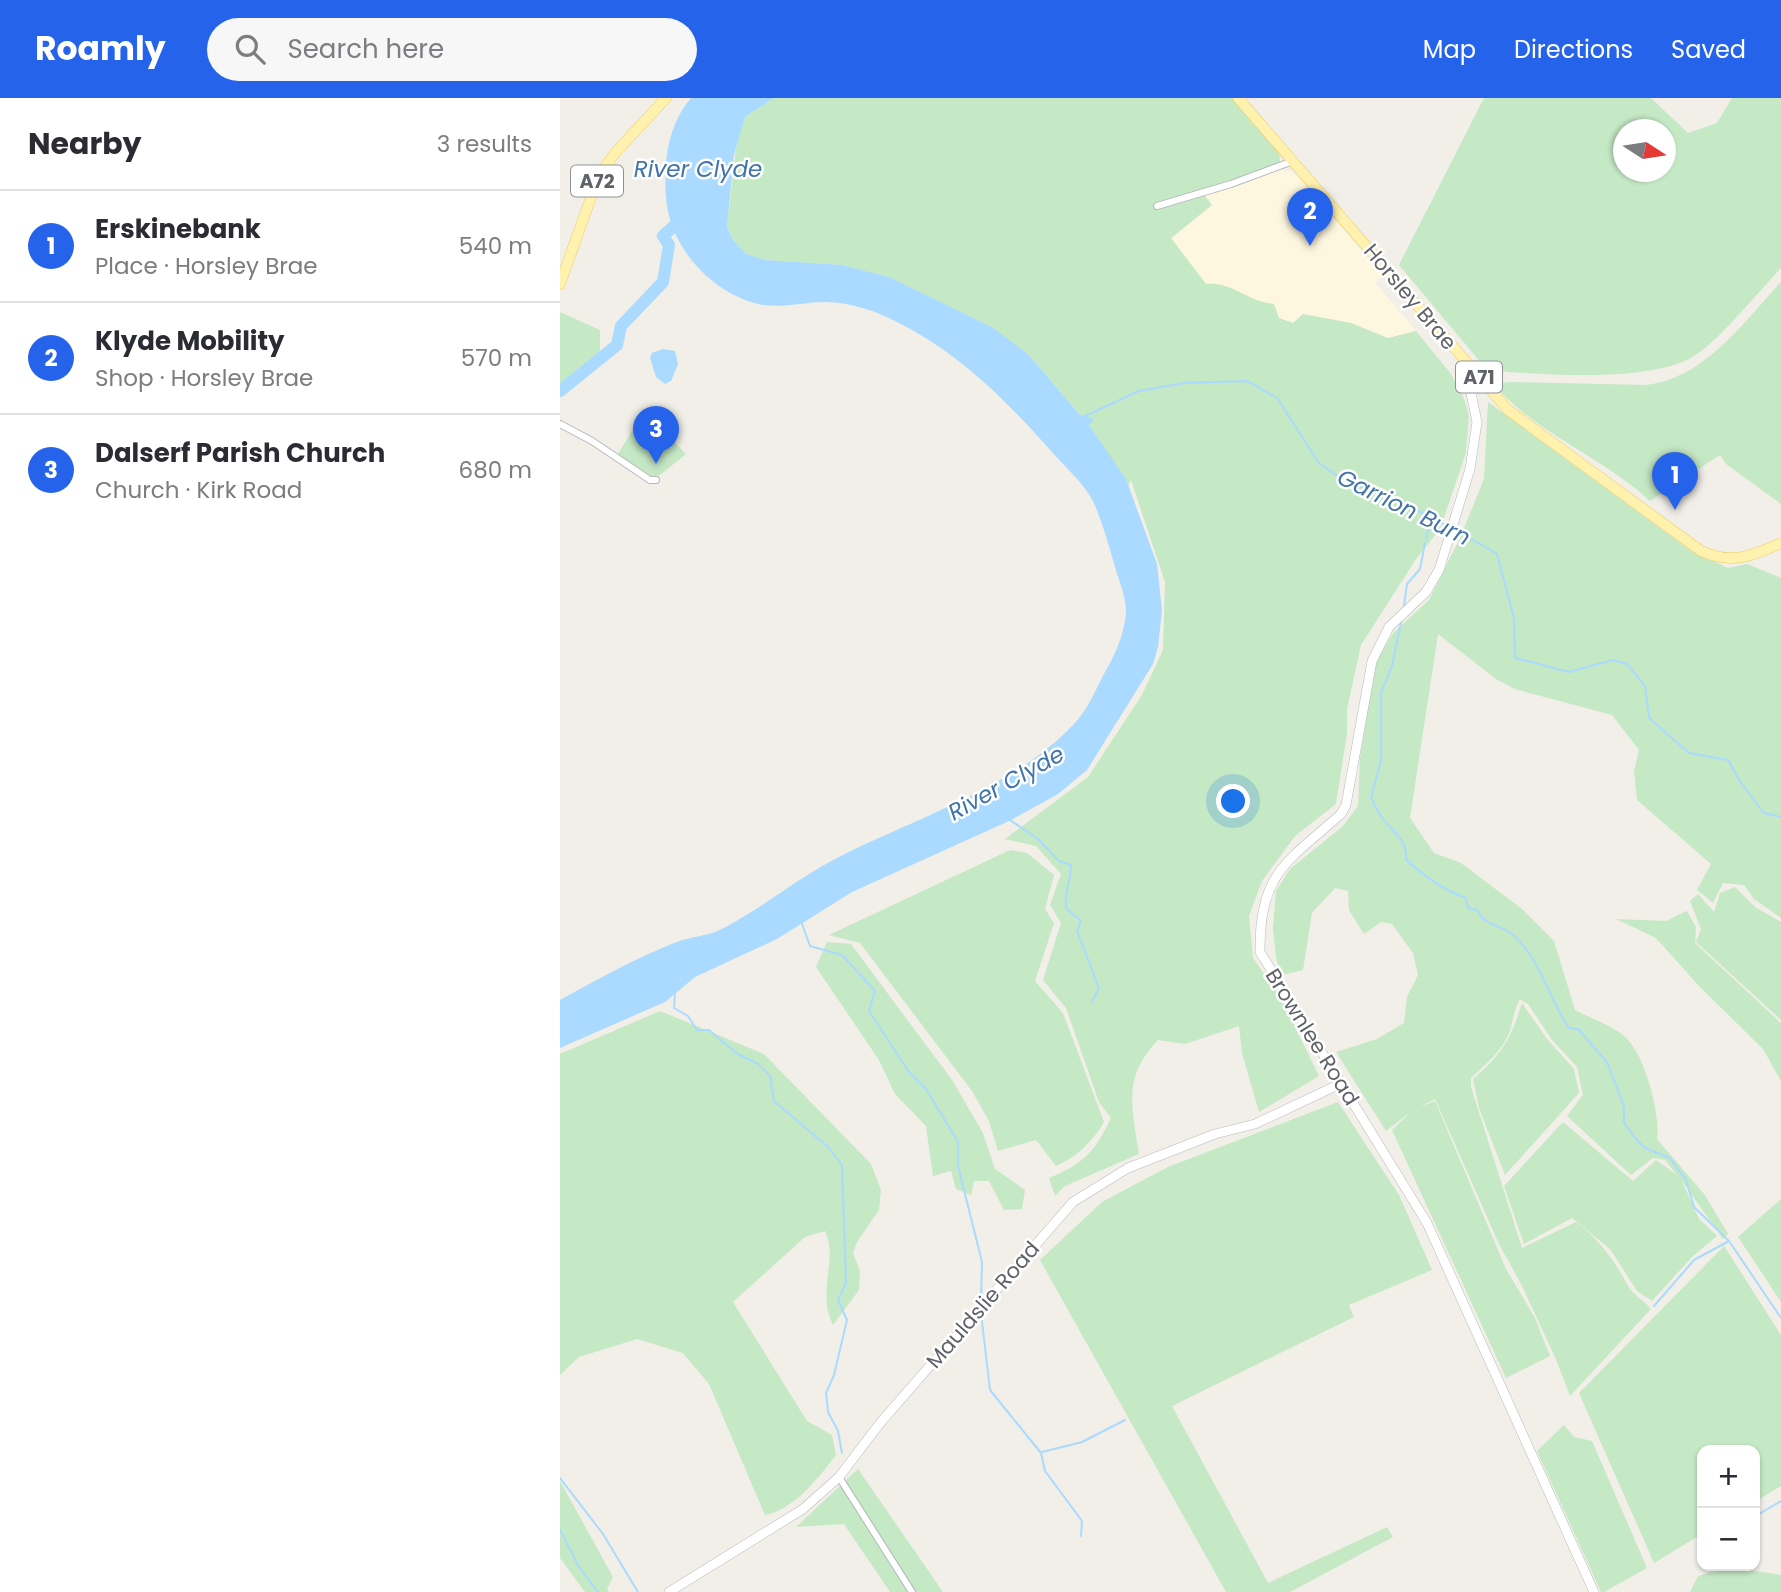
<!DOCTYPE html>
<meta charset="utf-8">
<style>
body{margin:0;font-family:Poppins,sans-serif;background:#f7f7f7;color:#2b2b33}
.controls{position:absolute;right:21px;bottom:21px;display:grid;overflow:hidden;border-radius:14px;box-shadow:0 2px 5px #0004}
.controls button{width:63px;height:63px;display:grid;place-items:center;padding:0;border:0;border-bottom:2px solid #e1e1e2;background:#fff;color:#2b2b33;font:35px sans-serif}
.compass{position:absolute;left:1053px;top:21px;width:63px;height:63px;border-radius:50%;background:#fff;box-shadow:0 2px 5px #0004;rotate:102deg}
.you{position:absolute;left:674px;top:704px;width:24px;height:24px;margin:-18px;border:5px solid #fff;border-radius:50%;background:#1a73e8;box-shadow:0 0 0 10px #1a73e833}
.badge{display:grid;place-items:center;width:46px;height:46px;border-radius:50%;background:#2563eb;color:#fff;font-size:23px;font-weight:700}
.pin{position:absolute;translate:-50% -58px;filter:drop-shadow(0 2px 4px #0008)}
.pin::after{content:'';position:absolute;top:37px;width:24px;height:21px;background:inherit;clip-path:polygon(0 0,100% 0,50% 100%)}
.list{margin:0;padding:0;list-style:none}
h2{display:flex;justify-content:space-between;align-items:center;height:91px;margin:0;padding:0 28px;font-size:30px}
h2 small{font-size:23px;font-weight:400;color:#7c7c81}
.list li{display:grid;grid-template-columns:46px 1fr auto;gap:21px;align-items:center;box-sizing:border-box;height:112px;padding:0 28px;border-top:2px solid #e1e1e2}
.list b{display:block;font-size:26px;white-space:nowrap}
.list p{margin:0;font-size:23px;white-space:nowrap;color:#7c7c81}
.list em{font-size:23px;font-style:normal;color:#7c7c81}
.icon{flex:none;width:38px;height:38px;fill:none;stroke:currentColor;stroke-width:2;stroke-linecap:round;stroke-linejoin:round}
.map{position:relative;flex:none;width:1221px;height:1494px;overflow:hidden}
header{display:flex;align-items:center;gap:42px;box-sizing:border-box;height:98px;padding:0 35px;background:#2563eb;color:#fff}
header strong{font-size:33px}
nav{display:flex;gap:38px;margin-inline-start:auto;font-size:24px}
.search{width:490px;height:63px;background:#f7f7f7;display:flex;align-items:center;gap:18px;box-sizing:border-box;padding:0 24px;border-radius:38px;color:#7c7c81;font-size:26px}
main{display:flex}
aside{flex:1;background:#fff}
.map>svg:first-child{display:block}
.commercial{fill:#fef7e0}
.green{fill:#c5e8c5;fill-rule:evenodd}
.water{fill:#aadaff}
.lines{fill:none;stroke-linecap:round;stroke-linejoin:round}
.stream{stroke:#aadaff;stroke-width:2}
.river{stroke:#aadaff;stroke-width:12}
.street-casing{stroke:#b5b8bc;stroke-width:8}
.secondary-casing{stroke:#b6babf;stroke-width:10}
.primary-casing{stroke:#f2c960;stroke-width:11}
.street{stroke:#fff;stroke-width:6}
.secondary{stroke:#fff;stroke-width:9}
.primary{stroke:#fff2af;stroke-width:10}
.labels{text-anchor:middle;stroke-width:5;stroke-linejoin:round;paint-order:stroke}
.shield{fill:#fff;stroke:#8f9295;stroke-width:2}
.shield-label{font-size:19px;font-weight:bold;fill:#5f6368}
.street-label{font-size:21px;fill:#5f6368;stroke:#fff}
.water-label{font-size:23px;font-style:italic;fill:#4174aa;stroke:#fff}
</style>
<header>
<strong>Roamly</strong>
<div class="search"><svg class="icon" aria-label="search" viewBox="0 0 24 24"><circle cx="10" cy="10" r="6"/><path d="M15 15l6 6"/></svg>Search here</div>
<nav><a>Map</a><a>Directions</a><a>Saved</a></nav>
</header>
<main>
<aside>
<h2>Nearby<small>3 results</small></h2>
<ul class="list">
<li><span class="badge">1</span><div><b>Erskinebank</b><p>Place · Horsley Brae</p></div><em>540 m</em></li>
<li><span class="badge">2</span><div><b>Klyde Mobility</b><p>Shop · Horsley Brae</p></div><em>570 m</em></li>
<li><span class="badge">3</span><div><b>Dalserf Parish Church</b><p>Church · Kirk Road</p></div><em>680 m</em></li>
</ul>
</aside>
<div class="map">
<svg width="1221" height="1494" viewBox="0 0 1221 1494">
<rect width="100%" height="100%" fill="#f1efe8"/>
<path class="commercial" d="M720,65L723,73H731L745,85L822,178L815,185L856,233L828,240L791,225L743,216L733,225L719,220L714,206L697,205L688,198L655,185L646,186L611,141L652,107L641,92Z"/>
<path class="green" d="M214,0H675L719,51L720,65L641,93L652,107L611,140L646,186C674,184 687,204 714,206L719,220L733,225L743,216L791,225L828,240L856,233L891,276L904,301L909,317L906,355L880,431L856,461L801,547L787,611V636L776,706L735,738L702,783L689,818L693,860L720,898L759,978L699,1014L682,955L679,928L625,946L598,942C562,979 572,1010 579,1056L505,1088L495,1098L489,1080C523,1066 535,1054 551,1020L539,1004L506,910L483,882L501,825L490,807L501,776L476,748L445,741L528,679L582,597L603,552L605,484L571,382L568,388L529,327L533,322L519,316L468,256L432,229L328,179L282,167L206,162L186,156L173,142L167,129L177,41L185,19Z
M924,0H1091L1128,35L1157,25L1172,0H1221V170C1199,193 1159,243 1134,258C1092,285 978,277 927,272L839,167ZM1064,32H1106V74H1064Z
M1221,184V406L1166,366L1160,357L1090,403C1046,362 978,335 940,293L941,285L949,284L1086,287C1144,281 1183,225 1221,184Z
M0,214L40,232V253L0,286Z
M928,304L1131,453L1168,470L1187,466L1221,480V820L1194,801L1184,787L1163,785L1153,805L1137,792L1151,766L1077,702L1074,673L1079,652L1052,617L955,591L936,581L878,536L850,720L874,755L901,765L962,811L994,843L1015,912C1030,920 1051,927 1064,938C1084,954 1101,1016 1097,1041L1145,1097L1168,1136L1163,1141L1122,1083L1139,1121L1157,1138L1133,1158L1092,1203L1077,1193L1050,1151L1012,1120L964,1146L944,1088L1003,1024L1073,1083L1096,1062L1117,1077L1105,1062L1093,1060L1071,1077L1007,1018L1023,997L1017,969L992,942L968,906L960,901C954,912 953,922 950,933C943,952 925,967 911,980V989L962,1150L1016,1124C1040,1142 1054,1162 1068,1188C1073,1196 1085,1204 1091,1211L1010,1298L995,1259L962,1188L939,1146L875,1001L859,1009L875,1003L946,1171L975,1220L990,1258L946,1280L832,1032L852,1013L826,1033L776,954L817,941L844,925L847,899L858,877L853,855L832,826L821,824L804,836L789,812L788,793L775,790L752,815L743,872L722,877L716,860L713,830L716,793L730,771L783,728L798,708L800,661L815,565L833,535L869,502L900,440L924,381Z
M87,316L126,356L95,381L90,380L58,356L81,318Z
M450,752L467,755L494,777L485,811L494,825L475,883L503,915L544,1024C532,1044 518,1058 496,1068L476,1042L438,1053L429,1023L412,993L300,845L269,837Z
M1175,789L1195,809L1221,824V922L1136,844L1141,831L1130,803L1138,796L1154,814L1160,795Z
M1127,813L1136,829L1135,845L1221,925V983L1203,951L1138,887L1096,840L1056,821L1106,823Z
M267,844L291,846L392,982L423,1035L435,1071L465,1092L462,1111L444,1112L429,1083H414L411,1097L396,1091L391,1073L373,1078L366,1028L335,996L319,962L256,869Z
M962,905L987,941L1014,971L1019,995L945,1077L919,1010L913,981C942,956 951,941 962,905Z
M100,913L204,956L311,1066L321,1092L319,1112L297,1144L293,1155L300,1173L299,1192L273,1227C256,1191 279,1163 265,1133L245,1139L173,1204L247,1323L272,1337L276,1357C259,1379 234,1412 205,1417L149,1286L123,1255L77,1241L19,1259L0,1277V956Z
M778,1004L839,1097L872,1172L789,1207L794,1219L612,1308L708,1485L827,1429L833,1439L730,1494H666L480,1162L542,1104L608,1069Z
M1221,1101V1204L1178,1139Z
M1164,1148L1221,1237V1388L1195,1404V1352H1142V1436L1094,1465L1019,1295Z
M1004,1327L1014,1339L1032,1343L1087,1470L1044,1494H1041L977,1353Z
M298,1371L383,1494H330L284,1426L236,1429Z
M0,1383L53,1479L47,1491L49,1494H25L0,1460Z
M1169,1469L1221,1477V1494H1130L1138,1478Z"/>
<path class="water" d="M131,0H214L185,19L174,57L167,129L173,142L186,156L206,162L282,167L329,179L432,229L468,256L519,316L534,321L529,327L566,381L597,466L602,512L598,549L593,566L527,672L498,696L449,723L292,794L217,841L135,879L105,904L0,950V902C38,881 74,861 114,845C131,838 147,839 164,830C204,809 239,779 279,759C354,721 455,689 513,627C527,613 535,593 544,576C555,557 565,535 566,513C566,499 559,483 555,469C549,448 543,426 534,405C524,385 506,370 491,353C446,302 399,255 337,224C316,213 290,204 265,204C243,204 221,211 198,206C150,194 109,148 106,99C104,63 107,29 131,0Z
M103,251L115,253L118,266L111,283L105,286L96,279L90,260L92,255Z"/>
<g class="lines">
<path class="stream" d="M523,319L579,293L624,285L687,283L717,300L759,365L787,385L825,395L889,429
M894,431L937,456L954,520L955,560L1009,574L1053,562L1067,566L1085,588L1089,620L1129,655L1168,662L1181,685L1204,715L1221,719
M866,441L871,419
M844,508L847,486L860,471L865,445
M841,524L832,568L821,595V662L811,700C815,707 818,715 823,721C834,735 847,741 846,761C857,773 889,796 905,799L908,810L917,812C926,829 940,826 952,836C980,859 988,900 1009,930L1018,931L1047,964L1064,1008V1025L1075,1040L1085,1050L1110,1060L1126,1082L1134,1109L1169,1143L1221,1220
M450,722L478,741L499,763L511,767C511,783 504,794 506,810L521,823L517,833L539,890L532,904
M241,823L250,848L282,857L315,893L309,913L349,974L366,991L398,1044V1068L422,1164L421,1202
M115,894L114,910L128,918L137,932H149L176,955L198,966L210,978L214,1003L268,1049L282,1067L286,1185L278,1202L287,1222L274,1277L266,1295L268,1314L278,1333L282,1355
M1094,1208L1134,1162L1169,1143
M421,1215L430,1292L481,1355L485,1373L522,1423L521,1438
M482,1354L522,1344L565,1322
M0,1380L43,1436L78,1494
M1199,1416L1221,1403
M0,1432L19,1469L38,1494"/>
<path class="river" d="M0,293L57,247L61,228L103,184L109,147L103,138L124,119"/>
<g class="street-casing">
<path id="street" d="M597,108L671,86L733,63
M0,326L32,343L90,382H96
M279,1379L352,1494"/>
</g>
<g class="secondary-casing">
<path id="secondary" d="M910,270L907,276L917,324L910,371L879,472L866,494L829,529L812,563L786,707L781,716C727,764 699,775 700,854L867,1125L1034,1494
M109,1494L243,1411L279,1379L321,1324L513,1104L568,1070L655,1036L695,1026L780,986"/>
</g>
<g class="primary-casing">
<path id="primary" d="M678,0L948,312L1141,453C1172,467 1192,458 1221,445
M0,186L39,77L55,55L106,0"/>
</g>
<use href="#street" class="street"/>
<use href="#secondary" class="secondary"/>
<use href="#primary" class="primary"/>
</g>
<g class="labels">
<g class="shield">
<rect x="11" y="67.5" width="52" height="31" rx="5"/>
<rect x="896" y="263.5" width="46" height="31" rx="5"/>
</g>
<g class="shield-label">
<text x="37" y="90">A72</text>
<text x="919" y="286">A71</text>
</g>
<g class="street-label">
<text transform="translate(850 199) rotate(50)" y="7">Horsley Brae</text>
<text transform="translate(752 939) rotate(58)" y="7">Brownlee Road</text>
<text transform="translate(423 1207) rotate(-49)" y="7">Mauldslie Road</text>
</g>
<g class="water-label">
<text x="138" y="79">River Clyde</text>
<text transform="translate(844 409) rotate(26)" y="8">Garrion Burn</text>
<text transform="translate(446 685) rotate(-29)" y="8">River Clyde</text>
</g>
</g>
</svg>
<div class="controls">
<button>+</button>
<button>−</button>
</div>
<svg class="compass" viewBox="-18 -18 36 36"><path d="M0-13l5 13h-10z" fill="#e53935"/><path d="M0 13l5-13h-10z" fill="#7c7c81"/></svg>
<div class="you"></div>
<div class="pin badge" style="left:1115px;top:412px">1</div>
<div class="pin badge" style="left:750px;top:148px">2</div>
<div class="pin badge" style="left:96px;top:366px">3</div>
</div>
</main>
